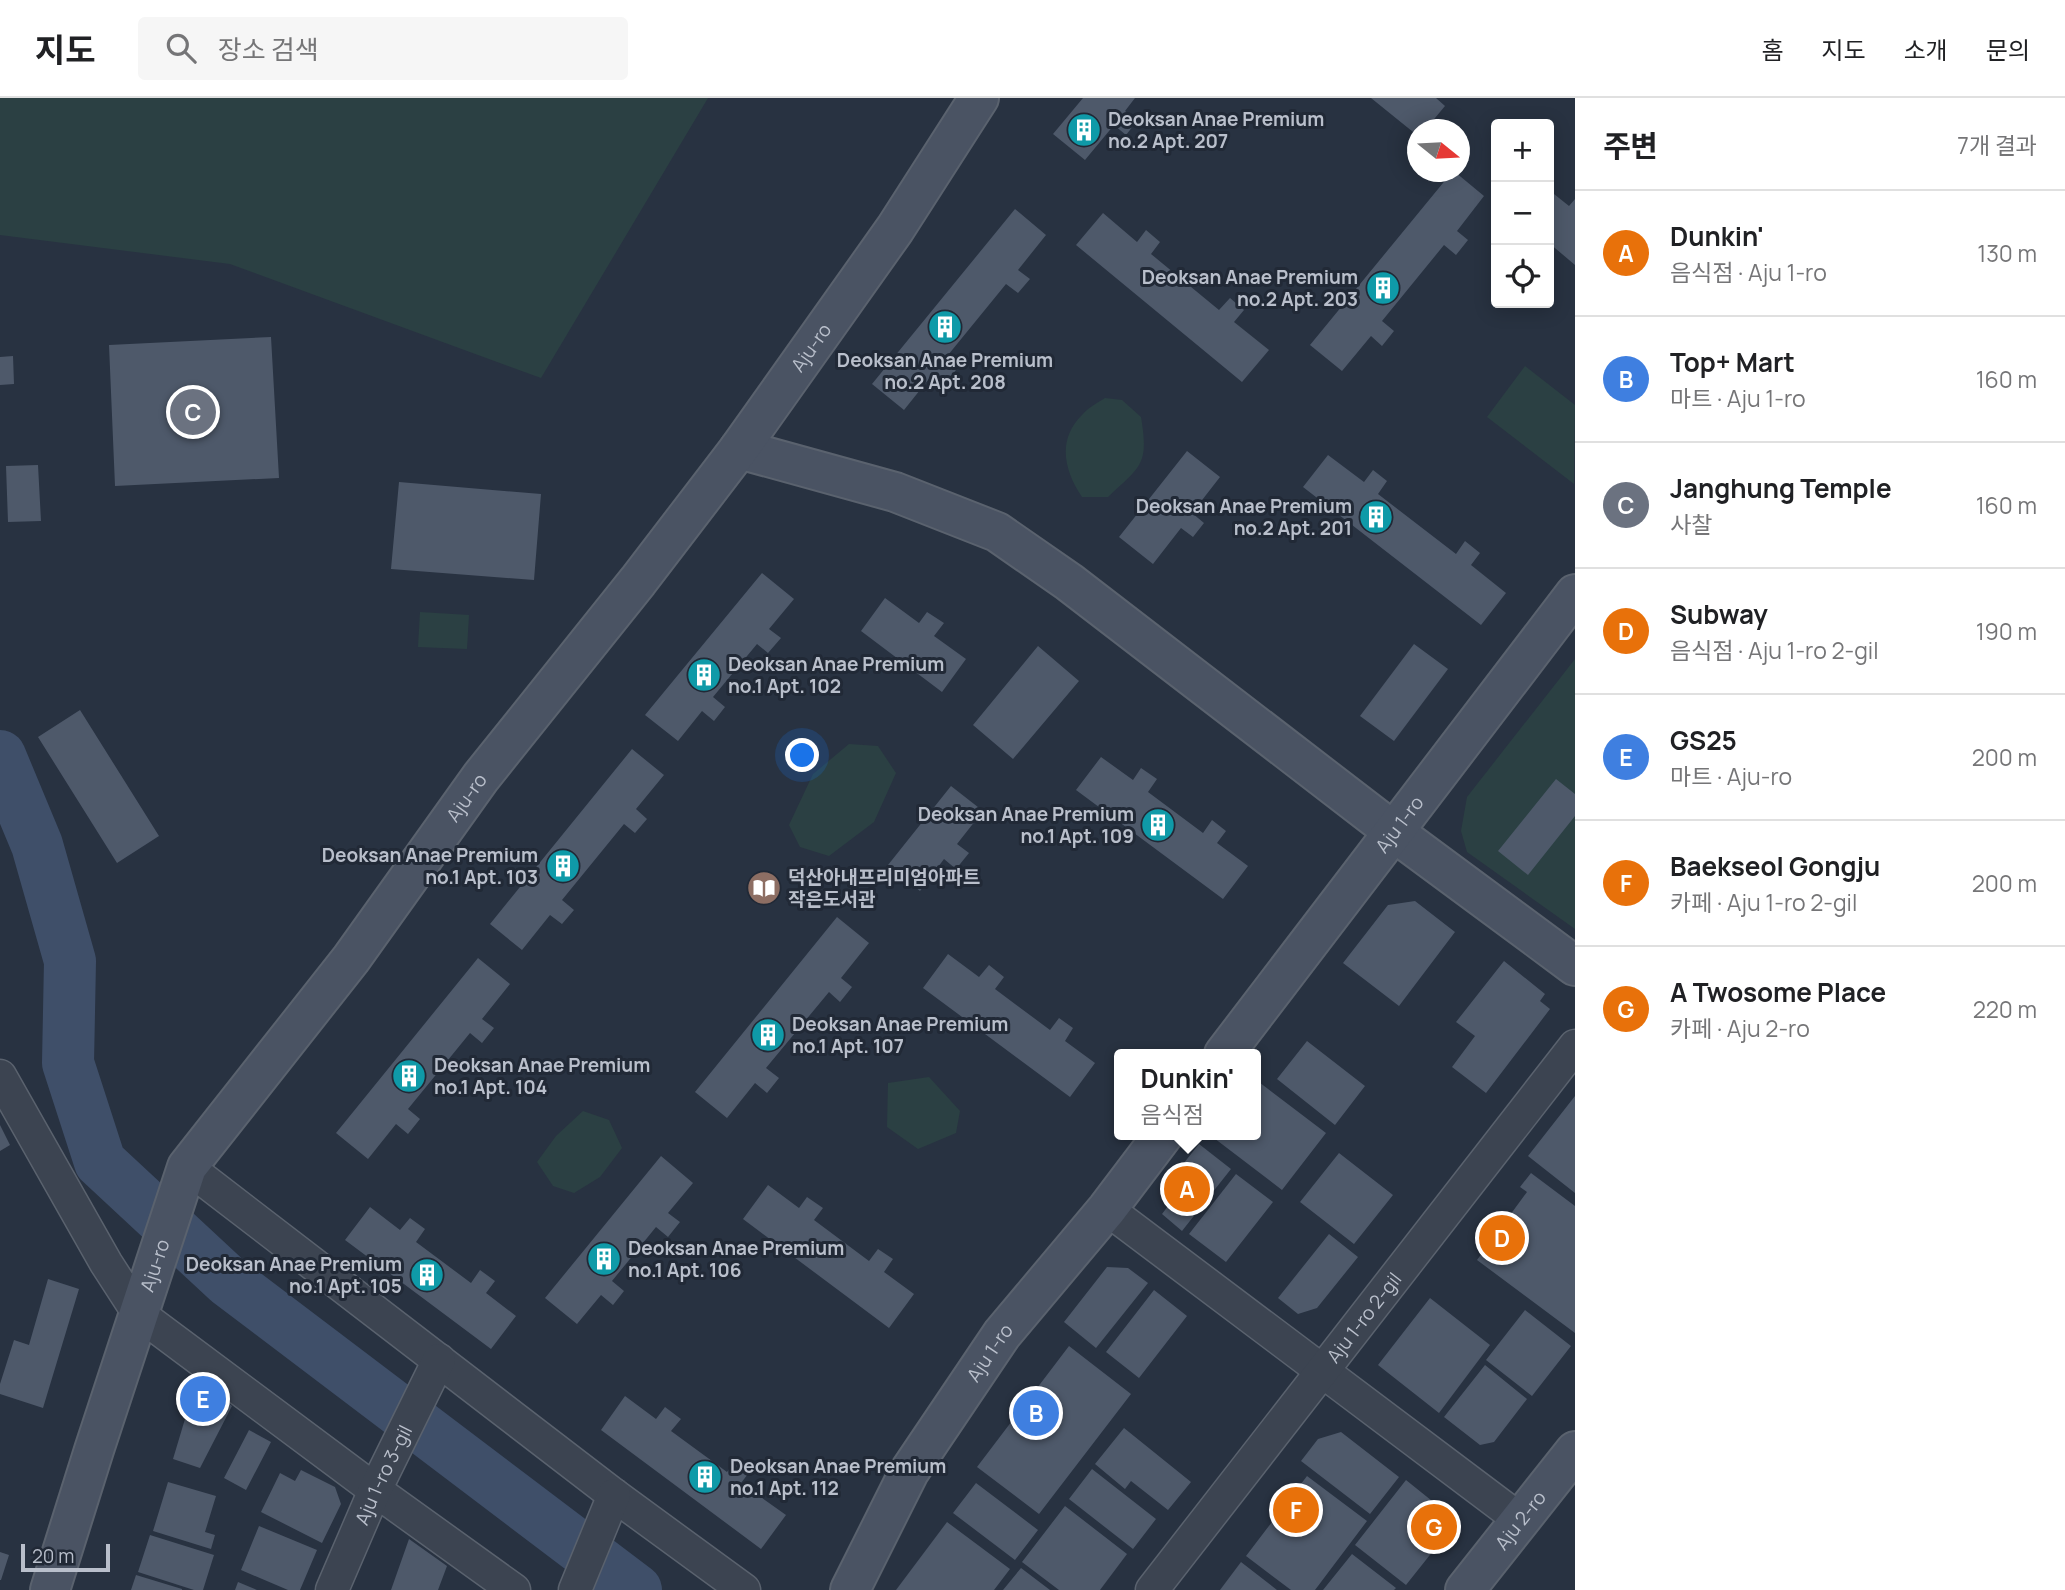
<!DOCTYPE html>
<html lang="ko">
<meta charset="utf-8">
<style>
body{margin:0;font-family:Manrope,"Noto Sans KR",sans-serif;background:#f6f6f6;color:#202124}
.controls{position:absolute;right:21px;top:21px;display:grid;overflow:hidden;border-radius:7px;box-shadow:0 4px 18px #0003}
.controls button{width:63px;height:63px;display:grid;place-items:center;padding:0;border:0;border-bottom:2px solid #e0e0e0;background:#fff;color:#202124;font:35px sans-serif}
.compass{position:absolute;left:1407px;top:21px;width:63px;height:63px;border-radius:50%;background:#fff;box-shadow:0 4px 18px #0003;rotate:108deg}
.scale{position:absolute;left:21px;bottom:18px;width:89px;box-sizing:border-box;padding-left:7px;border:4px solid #b9bfcb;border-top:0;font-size:19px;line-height:24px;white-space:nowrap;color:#b9bfcb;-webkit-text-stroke:5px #212936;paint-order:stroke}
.you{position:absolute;left:803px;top:658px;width:24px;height:24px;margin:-18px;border:5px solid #fff;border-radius:50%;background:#1a73e8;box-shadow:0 0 0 10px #1a73e833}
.badge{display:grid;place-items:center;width:46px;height:46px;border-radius:50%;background:#556481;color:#fff;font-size:23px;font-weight:700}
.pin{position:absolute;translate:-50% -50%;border:4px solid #fff;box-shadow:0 2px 7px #0006}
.popup{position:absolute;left:1114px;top:951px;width:147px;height:91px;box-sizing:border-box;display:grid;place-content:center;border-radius:7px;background:#fff;filter:drop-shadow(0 2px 5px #0005);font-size:23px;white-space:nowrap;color:#757577}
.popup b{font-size:26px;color:#202124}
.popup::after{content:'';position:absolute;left:50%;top:100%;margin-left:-14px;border:14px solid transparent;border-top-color:#fff}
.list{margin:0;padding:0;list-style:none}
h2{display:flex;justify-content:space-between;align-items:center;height:91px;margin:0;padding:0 28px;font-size:30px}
h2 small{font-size:23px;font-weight:400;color:#757577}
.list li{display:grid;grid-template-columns:46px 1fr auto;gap:21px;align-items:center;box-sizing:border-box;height:126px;padding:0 28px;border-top:2px solid #e0e0e0}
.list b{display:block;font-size:26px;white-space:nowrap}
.list p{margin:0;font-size:23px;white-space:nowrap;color:#757577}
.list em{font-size:23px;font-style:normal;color:#757577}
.icon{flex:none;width:38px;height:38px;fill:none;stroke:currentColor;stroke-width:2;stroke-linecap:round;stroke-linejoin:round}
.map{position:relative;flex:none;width:1575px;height:1492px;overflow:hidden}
header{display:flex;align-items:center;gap:42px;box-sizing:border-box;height:98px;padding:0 35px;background:#fff;border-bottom:2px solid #e0e0e0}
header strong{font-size:33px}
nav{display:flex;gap:38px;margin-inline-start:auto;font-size:24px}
.search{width:490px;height:63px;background:#f6f6f6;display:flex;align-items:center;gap:18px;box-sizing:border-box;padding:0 24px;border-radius:7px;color:#757577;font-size:26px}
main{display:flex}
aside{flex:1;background:#fff}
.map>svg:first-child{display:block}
.green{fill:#2b4043}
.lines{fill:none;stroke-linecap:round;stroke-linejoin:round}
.river{stroke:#3f4f69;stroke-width:52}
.building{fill:#4e596a}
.street-casing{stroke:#5a626e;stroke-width:35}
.secondary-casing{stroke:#5a626e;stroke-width:42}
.street{stroke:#3c4451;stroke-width:32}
.secondary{stroke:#4a5363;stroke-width:38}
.labels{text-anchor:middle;stroke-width:6;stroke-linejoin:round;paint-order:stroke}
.poi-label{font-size:19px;font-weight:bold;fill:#b9bfcb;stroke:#212936;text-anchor:start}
.street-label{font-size:19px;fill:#b9bfcb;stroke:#212936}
</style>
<header>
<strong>지도</strong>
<div class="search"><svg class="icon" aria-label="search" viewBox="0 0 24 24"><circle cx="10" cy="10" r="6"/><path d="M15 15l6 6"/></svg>장소 검색</div>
<nav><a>홈</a><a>지도</a><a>소개</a><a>문의</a></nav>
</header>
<main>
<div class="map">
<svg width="1575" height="1492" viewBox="0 0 1575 1492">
<rect width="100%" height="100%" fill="#283241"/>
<path class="green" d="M0,0H708L541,280L230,166L0,137Z
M1525,268L1575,307L1574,386L1487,319Z
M1105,300L1122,302L1141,319C1149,367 1141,368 1108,399H1082C1064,372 1057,342 1082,317C1088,310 1097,305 1105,300Z
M420,514L469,517L467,551L418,549Z
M1575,561V831L1467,754L1461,733L1467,699Z
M849,646L878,648L896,675L874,724L829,758L800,749L789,727L813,676Z
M929,979L960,1013L956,1035L918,1051L887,1029L888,985Z
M583,1013L609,1022L622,1050L600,1079L574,1095L553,1088L537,1064L556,1038Z"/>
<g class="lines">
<path class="river" d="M0,658L37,747L70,863L68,965L100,1064L228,1183L636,1492"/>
</g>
<path class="building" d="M1083,0H1135L1125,13L1137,23L1126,37L1114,27L1085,62L1053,36Z
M1371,0H1436L1445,8L1425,32H1418V38Z
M1452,74H1455L1484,98L1457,133L1468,142L1456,157L1444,147L1382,223L1394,233L1382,248L1371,238L1342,273L1310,247Z
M1549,92L1569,108L1575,101V167L1549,145Z
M1015,111L1046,137L1018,172L1030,181L1018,195L1006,186L944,262L956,272L944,286L932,277L904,312L872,286Z
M1103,115L1137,144L1146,132L1160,144L1151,156L1219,212L1230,200L1244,212L1234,224L1269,252L1242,284L1076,147Z
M271,239L279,380L115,388L109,247Z
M13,258L14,286L0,287V259Z
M1187,353L1220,379L1192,415L1204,425L1193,439L1181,430L1153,466L1119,439Z
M1328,357L1364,384L1373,372L1387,383L1378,396L1456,456L1465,443L1480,455L1471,467L1506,495L1481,527L1303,389Z
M38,367L41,423L8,424L6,368Z
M399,384L541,396L534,482L391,471Z
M762,475L794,501L769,531L781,540L768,555L757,546L713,599L725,609L714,623L702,613L678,643L645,617Z
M885,500L919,525L927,514L944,525L934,538L966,561L942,594L861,533Z
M1414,546L1448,571L1394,643L1360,618Z
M1038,548L1079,583L1013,661L973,627Z
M80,612L159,738L117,765L38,639Z
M632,651L664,677L636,711L647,721L635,735L624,726L562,802L574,812L562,826L550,817L522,852L490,826Z
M1101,659L1133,682L1141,670L1157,681L1148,694L1203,735L1212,722L1226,733L1217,745L1248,768L1223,801L1076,692Z
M1556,681L1575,696V718L1528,777L1498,753Z
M951,688L983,713L957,746L969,755L956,771L944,761L920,793L888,767Z
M1415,803L1455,834L1399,908L1343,865L1388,807Z
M837,819L869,845L841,880L852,889L840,904L829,894L766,970L779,980L767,995L755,985L727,1020L695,994Z
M948,856L979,879L989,867L1004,879L995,891L1050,932L1059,920L1073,930L1065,943L1095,965L1070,999L923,890Z
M478,860L510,886L482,921L494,930L482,945L470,935L408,1011L420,1021L408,1036L396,1026L368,1061L336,1035Z
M1504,863L1545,896L1540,903L1550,911L1486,995L1452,969L1475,938L1456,924Z
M1307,943L1365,988L1335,1027L1277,981Z
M1255,981L1326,1035L1282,1092L1210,1037H1255Z
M1575,998V1095L1528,1058Z
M0,1027L10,1047L0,1053Z
M1199,1046L1231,1071L1182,1133L1162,1116L1171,1104L1160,1095Z
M1339,1055L1393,1097L1354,1146L1300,1104Z
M661,1058L693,1085L668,1115L680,1124L668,1139L656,1129L612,1183L624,1193L613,1207L601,1197L577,1226L545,1200Z
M1531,1075L1575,1108V1235L1477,1162L1527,1094L1520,1089Z
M1236,1076L1273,1104L1226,1164L1189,1136Z
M768,1087L799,1110L807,1099L823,1110L814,1122L869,1163L878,1151L893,1161L884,1174L914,1196L889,1230L743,1121Z
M370,1109L400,1132L410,1120L425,1131L416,1144L471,1185L480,1172L495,1183L486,1195L516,1218L491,1251L345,1142Z
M1329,1136L1358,1159L1317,1210L1298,1216L1278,1200Z
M1107,1169L1128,1170L1148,1185L1096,1250L1064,1224Z
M48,1181L79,1191L43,1310L0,1296V1286L14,1242L29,1247Z
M1154,1192L1187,1218L1139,1280L1106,1254Z
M1430,1200L1490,1247L1439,1315L1378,1267Z
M1525,1212L1571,1248L1532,1298L1486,1262Z
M1069,1248L1131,1296L1039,1416L977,1369Z
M1485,1267L1527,1301L1494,1344L1480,1347L1444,1319Z
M197,1281L232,1308L200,1370L173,1361Z
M625,1298L656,1321L665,1309L681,1321L671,1333L727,1374L736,1361L751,1372L741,1385L786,1417L761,1451L601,1332Z
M1124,1330L1191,1384L1168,1412L1131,1383L1125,1391L1095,1366Z
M249,1332L271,1344L246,1392L224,1380Z
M1341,1334L1399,1379L1370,1416L1301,1363L1318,1341Z
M1092,1371L1156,1421L1133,1451L1069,1401Z
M301,1372L335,1389L341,1406L322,1445L261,1414L280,1375L295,1383Z
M1307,1378L1367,1423L1315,1492H1291L1246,1458Z
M1406,1382L1447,1415L1449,1433L1406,1487L1355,1447Z
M168,1384L216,1398L205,1434L215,1437L211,1451L153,1433Z
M976,1385L1038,1432L1015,1462L953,1415Z
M1065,1408L1127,1456L1100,1492H1059L1022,1464Z
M947,1424L1010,1471L994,1492H896Z
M259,1428L317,1452L300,1492H288L241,1472Z
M150,1437L214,1457L203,1492H194L138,1474Z
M409,1441L447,1468L438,1492H391Z
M0,1454L9,1457L1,1482H0Z
M1352,1456L1396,1490L1394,1492H1323Z
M1241,1464L1277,1492H1220Z
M1021,1470L1050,1492H1003Z
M136,1477L182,1491V1492H131Z
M238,1484L257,1492H235Z"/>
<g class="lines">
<g class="street-casing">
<g id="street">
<path d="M0,978L106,1165L139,1216L375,1392L514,1492"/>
<path d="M187,1069L614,1397L744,1492"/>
<path d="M1107,1111L1519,1421"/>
<path id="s1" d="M332,1492L375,1392L439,1262"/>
<path d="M575,1492L614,1397"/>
<path id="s2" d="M1152,1492L1575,948"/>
</g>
</g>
<g class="secondary-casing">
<g id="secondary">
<path d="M739,351L895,394L997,434L1069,484L1394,734L1575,868"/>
<path id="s3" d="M1224,956L1575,496"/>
<path id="s4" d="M50,1492L94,1352L187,1069L351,861L481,679L638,483L739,351L895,131L979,0"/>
<path id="s5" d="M850,1492L909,1374L1002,1236L1107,1111L1163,1037"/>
<path id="s6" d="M1465,1492L1575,1353"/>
</g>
</g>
<use href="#street" class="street"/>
<use href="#secondary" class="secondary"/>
</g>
<defs>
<g id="building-disc" transform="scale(1.75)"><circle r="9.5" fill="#0f9aa8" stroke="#212936"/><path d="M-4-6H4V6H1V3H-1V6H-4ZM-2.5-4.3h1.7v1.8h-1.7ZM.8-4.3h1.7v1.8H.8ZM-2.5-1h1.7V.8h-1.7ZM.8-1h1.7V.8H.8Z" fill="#fff"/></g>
<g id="library-disc" transform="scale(1.75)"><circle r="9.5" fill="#8d6e63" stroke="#212936"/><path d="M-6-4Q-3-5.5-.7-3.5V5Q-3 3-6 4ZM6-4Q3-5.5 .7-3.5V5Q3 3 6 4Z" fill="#fff"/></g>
</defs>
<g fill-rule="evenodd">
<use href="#building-disc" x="1084" y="32"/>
<use href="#building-disc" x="1383" y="190"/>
<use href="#building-disc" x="945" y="229"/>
<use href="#building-disc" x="1376" y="419"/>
<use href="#building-disc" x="704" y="577"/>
<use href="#building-disc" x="1158" y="727"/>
<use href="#building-disc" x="563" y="768"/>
<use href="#library-disc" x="764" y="790"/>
<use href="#building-disc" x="768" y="937"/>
<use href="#building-disc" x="409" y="978"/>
<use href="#building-disc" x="604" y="1161"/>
<use href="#building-disc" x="427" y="1177"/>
<use href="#building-disc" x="705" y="1379"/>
</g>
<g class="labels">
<g class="poi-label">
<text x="1108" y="28">Deoksan Anae Premium<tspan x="1108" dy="22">no.2 Apt. 207</tspan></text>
<text x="1358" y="186" text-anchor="end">Deoksan Anae Premium<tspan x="1358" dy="22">no.2 Apt. 203</tspan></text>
<text x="945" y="269" text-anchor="middle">Deoksan Anae Premium<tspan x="945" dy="22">no.2 Apt. 208</tspan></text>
<text x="1352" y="415" text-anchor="end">Deoksan Anae Premium<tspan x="1352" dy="22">no.2 Apt. 201</tspan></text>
<text x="728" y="573">Deoksan Anae Premium<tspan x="728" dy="22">no.1 Apt. 102</tspan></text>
<text x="1134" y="723" text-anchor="end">Deoksan Anae Premium<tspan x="1134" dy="22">no.1 Apt. 109</tspan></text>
<text x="538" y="764" text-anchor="end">Deoksan Anae Premium<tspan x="538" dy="22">no.1 Apt. 103</tspan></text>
<text x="788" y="786">덕산아내프리미엄아파트<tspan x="788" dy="22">작은도서관</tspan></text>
<text x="792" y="933">Deoksan Anae Premium<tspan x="792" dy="22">no.1 Apt. 107</tspan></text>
<text x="434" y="974">Deoksan Anae Premium<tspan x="434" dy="22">no.1 Apt. 104</tspan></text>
<text x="628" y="1157">Deoksan Anae Premium<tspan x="628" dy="22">no.1 Apt. 106</tspan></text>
<text x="402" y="1173" text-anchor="end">Deoksan Anae Premium<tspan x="402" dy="22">no.1 Apt. 105</tspan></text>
<text x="730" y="1375">Deoksan Anae Premium<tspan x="730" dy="22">no.1 Apt. 112</tspan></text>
</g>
<g class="street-label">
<text dy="7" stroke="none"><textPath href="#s4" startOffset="1475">Aju-ro</textPath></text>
<text dy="7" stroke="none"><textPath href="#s4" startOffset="908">Aju-ro</textPath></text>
<text dy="7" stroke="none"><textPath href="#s3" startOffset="289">Aju 1-ro</textPath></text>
<text dy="7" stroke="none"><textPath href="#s4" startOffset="341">Aju-ro</textPath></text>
<text dy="7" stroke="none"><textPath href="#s2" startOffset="345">Aju 1-ro 2-gil</textPath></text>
<text dy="7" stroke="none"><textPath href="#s5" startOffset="276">Aju 1-ro</textPath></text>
<text dy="7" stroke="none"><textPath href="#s1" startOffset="126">Aju 1-ro 3-gil</textPath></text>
<text dy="7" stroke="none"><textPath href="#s6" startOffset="89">Aju 2-ro</textPath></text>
</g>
</g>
</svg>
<div class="controls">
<button>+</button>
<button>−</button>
<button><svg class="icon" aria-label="locate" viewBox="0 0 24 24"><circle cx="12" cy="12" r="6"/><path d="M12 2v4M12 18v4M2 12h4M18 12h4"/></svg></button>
</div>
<svg class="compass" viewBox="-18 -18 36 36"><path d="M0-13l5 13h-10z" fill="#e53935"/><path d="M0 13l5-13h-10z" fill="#757577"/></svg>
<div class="scale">20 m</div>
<div class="you"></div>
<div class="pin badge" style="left:1187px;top:1091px;background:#e8710a">A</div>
<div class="popup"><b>Dunkin'</b>음식점</div>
<div class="pin badge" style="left:1036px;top:1315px;background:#3f7fe0">B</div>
<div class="pin badge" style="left:193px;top:314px;background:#6b7280">C</div>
<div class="pin badge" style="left:1502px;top:1140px;background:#e8710a">D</div>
<div class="pin badge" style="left:203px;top:1301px;background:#3f7fe0">E</div>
<div class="pin badge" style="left:1296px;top:1412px;background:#e8710a">F</div>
<div class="pin badge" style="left:1434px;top:1429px;background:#e8710a">G</div>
</div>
<aside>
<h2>주변<small>7개 결과</small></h2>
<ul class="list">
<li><span class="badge" style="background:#e8710a">A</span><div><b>Dunkin'</b><p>음식점 · Aju 1-ro</p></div><em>130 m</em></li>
<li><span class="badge" style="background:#3f7fe0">B</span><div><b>Top+ Mart</b><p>마트 · Aju 1-ro</p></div><em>160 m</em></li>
<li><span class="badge" style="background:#6b7280">C</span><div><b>Janghung Temple</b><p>사찰</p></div><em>160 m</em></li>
<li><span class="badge" style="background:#e8710a">D</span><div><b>Subway</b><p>음식점 · Aju 1-ro 2-gil</p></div><em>190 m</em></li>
<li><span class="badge" style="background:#3f7fe0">E</span><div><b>GS25</b><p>마트 · Aju-ro</p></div><em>200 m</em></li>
<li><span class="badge" style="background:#e8710a">F</span><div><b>Baekseol Gongju</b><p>카페 · Aju 1-ro 2-gil</p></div><em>200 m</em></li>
<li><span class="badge" style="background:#e8710a">G</span><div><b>A Twosome Place</b><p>카페 · Aju 2-ro</p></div><em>220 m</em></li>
</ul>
</aside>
</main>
